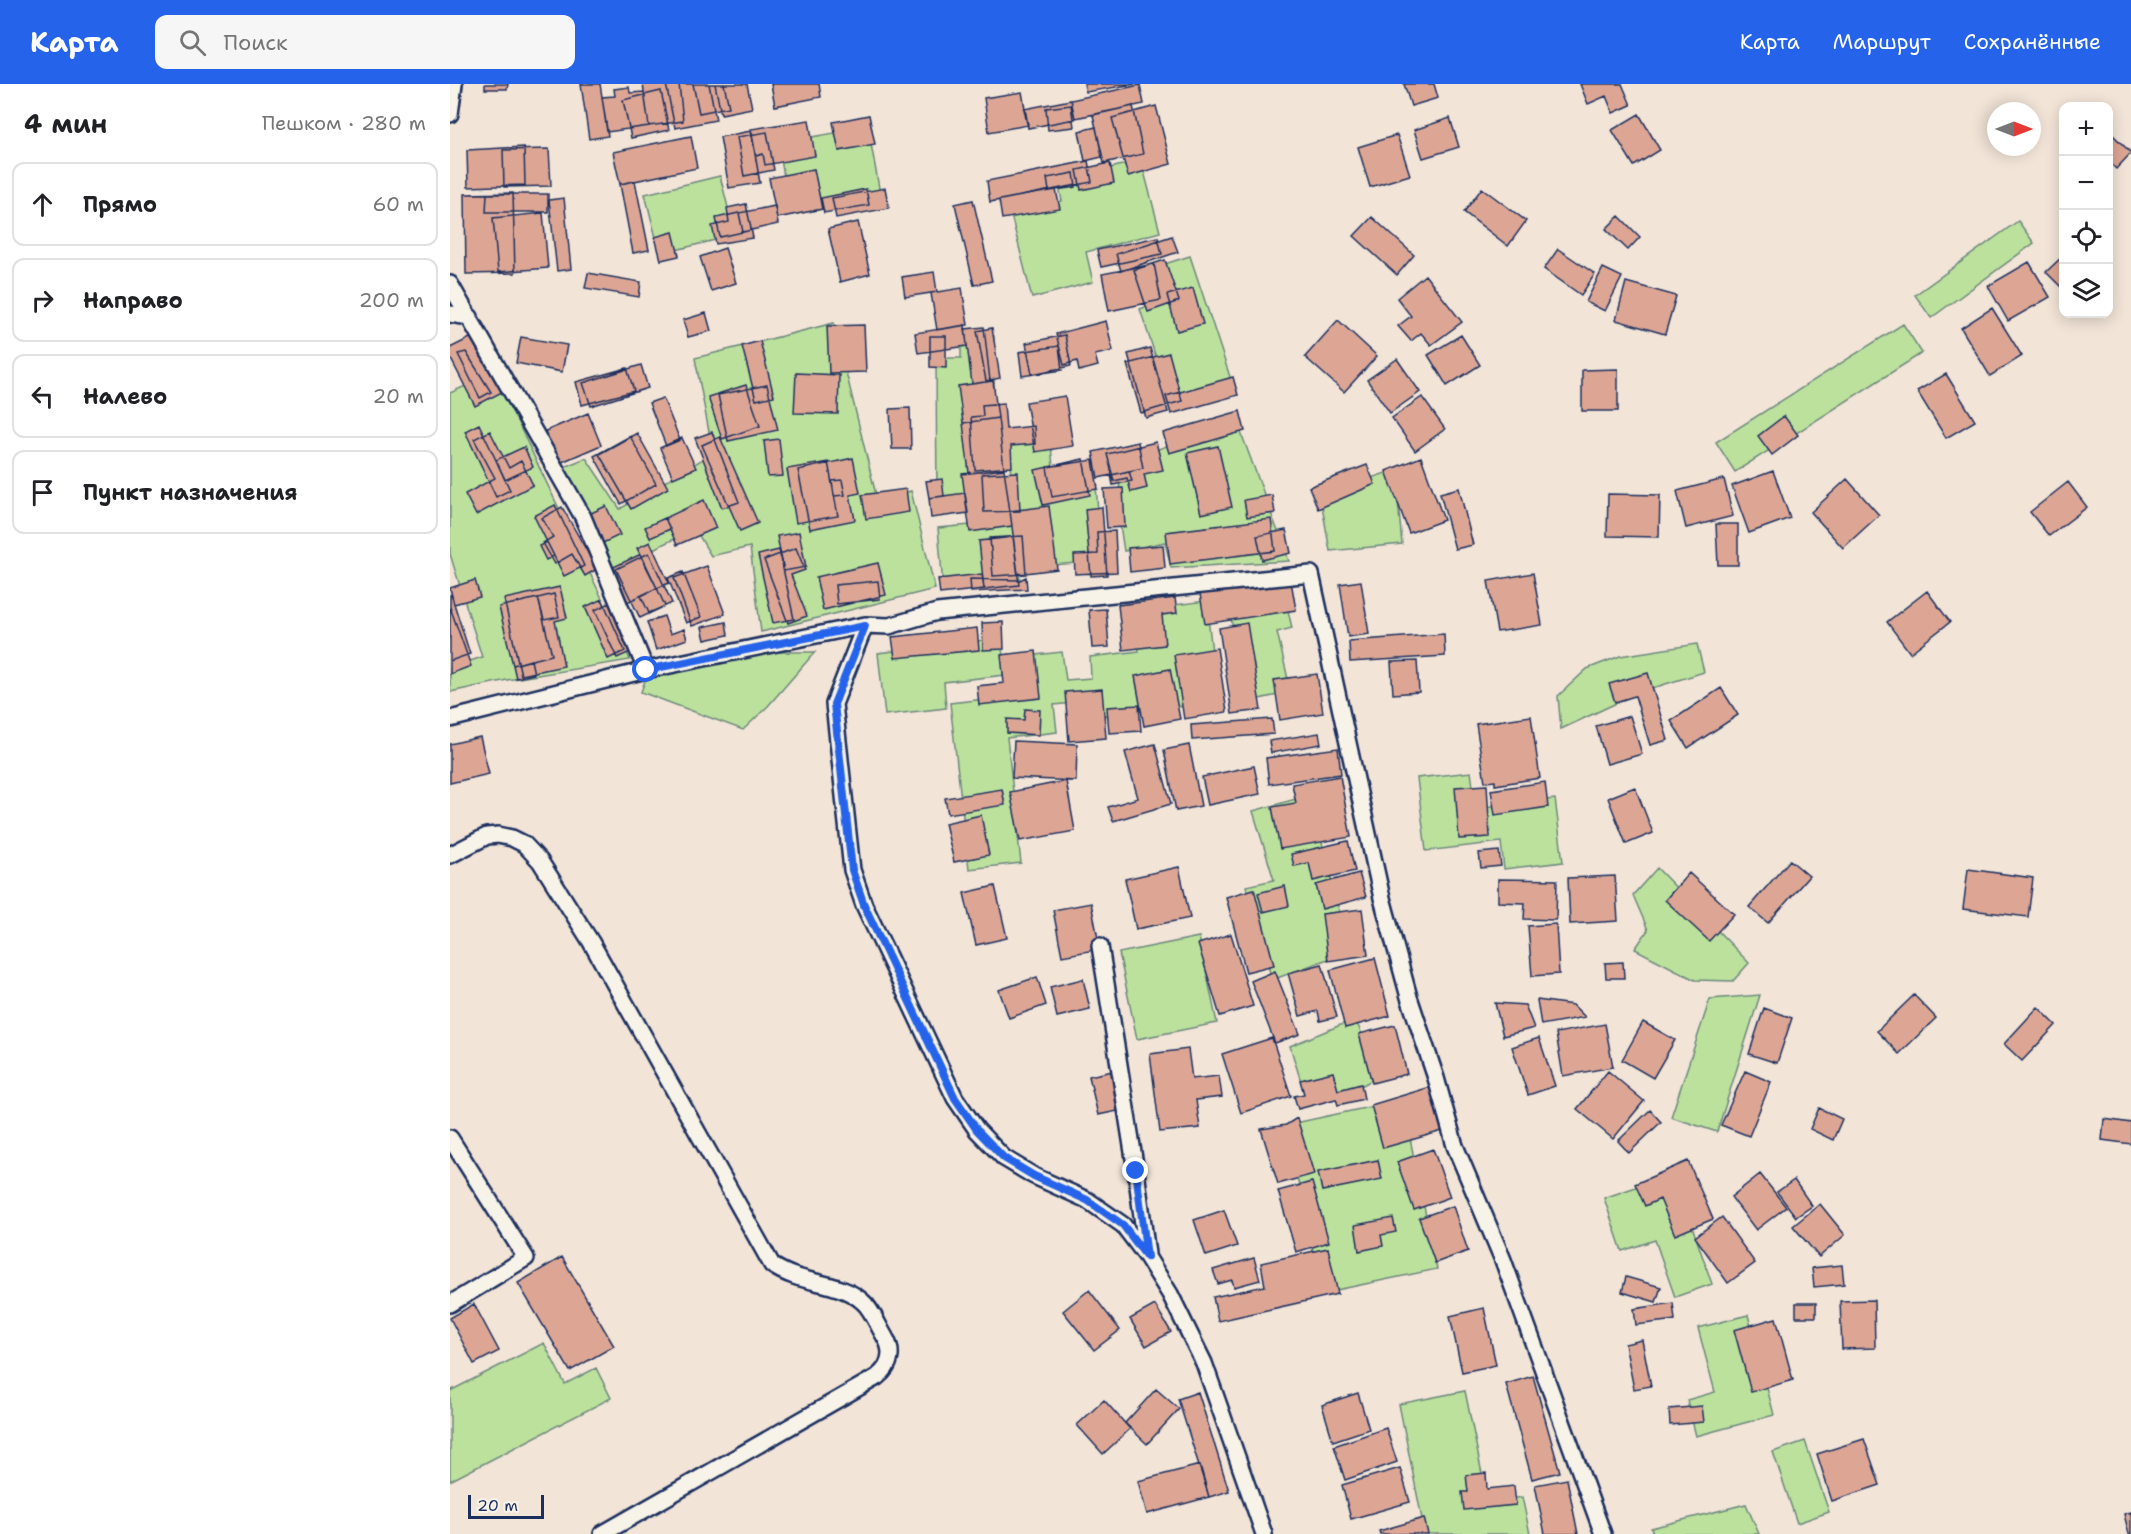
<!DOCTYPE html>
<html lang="ru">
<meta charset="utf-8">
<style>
body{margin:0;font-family:"Shantell Sans",sans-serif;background:#f6f6f6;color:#202124}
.controls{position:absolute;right:18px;top:18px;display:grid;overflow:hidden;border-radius:12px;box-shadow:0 3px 15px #0003}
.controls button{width:54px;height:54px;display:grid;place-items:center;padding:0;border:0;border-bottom:2px solid #e0e0e0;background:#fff;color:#202124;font:30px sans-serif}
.compass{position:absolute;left:1537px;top:18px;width:54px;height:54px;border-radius:50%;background:#fff;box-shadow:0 3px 15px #0003;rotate:90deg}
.scale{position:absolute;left:18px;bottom:15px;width:76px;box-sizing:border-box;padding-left:6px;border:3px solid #1b2f5e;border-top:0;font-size:16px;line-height:21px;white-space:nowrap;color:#1b2f5e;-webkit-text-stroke:4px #f7f3e8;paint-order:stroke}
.stop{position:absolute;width:18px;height:18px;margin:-14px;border:4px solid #2563eb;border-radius:50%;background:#fff}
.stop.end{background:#2563eb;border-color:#fff;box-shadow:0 2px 6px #0008}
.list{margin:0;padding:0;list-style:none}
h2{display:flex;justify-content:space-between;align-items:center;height:78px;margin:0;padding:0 24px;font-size:26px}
h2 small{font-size:20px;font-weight:400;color:#757577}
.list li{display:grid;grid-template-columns:39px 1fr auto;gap:18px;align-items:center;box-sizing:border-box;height:84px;margin:0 12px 12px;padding:0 12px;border:2px solid #e0e0e0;border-radius:12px}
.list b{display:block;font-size:22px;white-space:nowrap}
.list em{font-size:20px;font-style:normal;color:#757577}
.icon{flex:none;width:33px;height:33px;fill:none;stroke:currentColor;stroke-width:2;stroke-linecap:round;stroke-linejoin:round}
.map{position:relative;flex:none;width:1681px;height:1450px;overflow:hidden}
header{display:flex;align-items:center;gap:36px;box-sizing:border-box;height:84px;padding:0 30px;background:#2563eb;color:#fff}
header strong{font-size:28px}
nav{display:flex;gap:33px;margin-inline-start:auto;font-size:21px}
.search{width:420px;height:54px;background:#f6f6f6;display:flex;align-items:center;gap:15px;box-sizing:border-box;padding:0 21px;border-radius:12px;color:#757577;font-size:22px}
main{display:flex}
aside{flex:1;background:#fff}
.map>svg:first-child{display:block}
.green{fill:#bce19c;stroke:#6c887d;stroke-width:1.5}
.building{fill:#dda694;stroke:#1b2f5e;stroke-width:1.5}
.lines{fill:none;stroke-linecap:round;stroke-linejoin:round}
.lane-casing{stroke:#1b2f5e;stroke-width:20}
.lane{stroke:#f7f3e8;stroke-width:15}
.route{stroke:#2563eb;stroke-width:8}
</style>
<header>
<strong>Карта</strong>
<div class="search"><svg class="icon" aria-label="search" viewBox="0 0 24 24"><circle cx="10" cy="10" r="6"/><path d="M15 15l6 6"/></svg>Поиск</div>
<nav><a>Карта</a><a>Маршрут</a><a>Сохранённые</a></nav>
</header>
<main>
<aside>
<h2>4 мин<small>Пешком · 280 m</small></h2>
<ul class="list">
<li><svg class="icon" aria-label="ahead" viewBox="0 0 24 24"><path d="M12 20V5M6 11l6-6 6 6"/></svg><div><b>Прямо</b></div><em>60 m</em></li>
<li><svg class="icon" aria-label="right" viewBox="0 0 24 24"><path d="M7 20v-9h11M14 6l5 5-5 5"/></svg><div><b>Направо</b></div><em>200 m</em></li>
<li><svg class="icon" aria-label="left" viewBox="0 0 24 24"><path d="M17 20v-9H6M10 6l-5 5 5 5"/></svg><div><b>Налево</b></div><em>20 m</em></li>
<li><svg class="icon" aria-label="arrive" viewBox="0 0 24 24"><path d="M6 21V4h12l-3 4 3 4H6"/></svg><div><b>Пункт назначения</b></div></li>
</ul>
</aside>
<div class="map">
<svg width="1681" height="1450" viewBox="0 0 1681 1450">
<rect width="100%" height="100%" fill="#f2e4d7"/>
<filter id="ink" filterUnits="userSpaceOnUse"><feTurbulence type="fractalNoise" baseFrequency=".0167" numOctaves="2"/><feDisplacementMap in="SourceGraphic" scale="12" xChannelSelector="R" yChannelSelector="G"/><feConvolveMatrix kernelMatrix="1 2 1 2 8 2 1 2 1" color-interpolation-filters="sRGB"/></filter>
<g filter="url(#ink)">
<path class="green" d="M418,43L431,115L341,131L328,59Z
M691,76L710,148L636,168L643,198L582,214L561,131L612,117L608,98Z
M270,92L285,151L210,170L195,110Z
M1568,137L1584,159L1481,234L1465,211Z
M740,172L783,302L722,322L690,225L712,217L702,184Z
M384,239L427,415L461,407L485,505L311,548L300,463L261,472L245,445L159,486L109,385L136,374L170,425L263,369L245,274Z
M1453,240L1472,269L1285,388L1266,358Z
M511,252H544L545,416H487L486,274H511Z
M44,289L171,554L180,576L57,596L0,608V584L32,573L0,470V309Z
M787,338L839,477L721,484L715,458L674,467L667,421L673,377Z
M600,351L604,394L645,390L652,477L602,481L565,432L559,354Z
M945,386L952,460L880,467L870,411Z
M565,437L570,496L493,502L488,444Z
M834,509L842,544L827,548L841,608L800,617L778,522Z
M756,517L768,618L644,633L642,617L604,621L607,648L557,654L571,779L519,785L500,619L571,611L567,573L612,568L616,596L641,594L640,573L689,567L685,526Z
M551,554L555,591L494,598L496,624L435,631L428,569Z
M1247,560L1254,588L1190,608L1111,645L1108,612L1137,585L1170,572Z
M324,568H365L318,622L293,646L191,608L196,594Z
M1021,688L1026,724L1105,715L1113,778L1054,785L1051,758L976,767L967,694Z
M860,711L899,867L822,896L796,802L824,796L803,727Z
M1207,784L1299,879L1283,897L1245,896L1185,865L1198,846L1183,811Z
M749,853L767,939L687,955L669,869Z
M1310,911L1267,1048L1221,1033L1260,915Z
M905,935L931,991L902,1007L857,1017L840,962Z
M952,1016L987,1185L872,1209L836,1041Z
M1224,1090L1262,1200L1225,1213L1205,1156L1172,1167L1154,1114Z
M1298,1231L1324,1331L1246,1352L1237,1316L1265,1308L1248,1244Z
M94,1259L115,1300L146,1284L161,1314L0,1397V1307Z
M1015,1307L1038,1419L1072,1413L1080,1450H975L949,1320Z
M1355,1357L1379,1428L1347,1439L1323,1368Z
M1296,1420L1309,1450H1203L1201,1444Z"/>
<path class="building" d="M35,0H58L57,5H35Z
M131,0H150L158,52L139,55Z
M193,0H229L233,37L199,42Z
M216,0H259L266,36L225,44Z
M243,0H274L279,23L249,29Z
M265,0H297L302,24L271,30Z
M321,0H369L371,13L325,22Z
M634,0H685L636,8Z
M954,0H984L988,14L961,22Z
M1130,0H1172L1181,21L1163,29L1156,12L1138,20Z
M690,1L694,20L625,34L621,16Z
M179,3L180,9L194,8L199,42L157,48L152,13L165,12L164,5Z
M211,7L219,46L181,54L173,16Z
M572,8L578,41L539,48L534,14Z
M621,16L625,35L578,44L574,25Z
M621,21L624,43L598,46L596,24Z
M683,22L693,70L654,79L643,31Z
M706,22L721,80L678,92L662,34Z
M1189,30L1210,66L1184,82L1162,46Z
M419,31L425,60L389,67L383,38Z
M1000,34L1009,63L973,74L964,46Z
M359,36L365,72L315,81L313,70L306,72L301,45Z
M646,43L652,73L635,77L629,47Z
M1658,46L1681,69L1666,85L1658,77Z
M301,47L310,99L279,104L270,53Z
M317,48L324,86L294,92L287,53Z
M947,51L960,91L920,103L908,63Z
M241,52L247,84L170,100L163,68Z
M74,63L75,101L18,103L17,66Z
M99,65L101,102L54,103L53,66Z
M638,77L642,98L540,118L537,97Z
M660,79L664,99L631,106L627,86Z
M364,85L372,125L327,134L319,94Z
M624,89L626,103L599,107L597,94Z
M185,97L199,166L183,169L170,100Z
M435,104L439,124L386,134L382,114Z
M1032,104L1076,137L1058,162L1014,128Z
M416,105L419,121L374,129L371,114Z
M606,106L610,125L552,135L549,116Z
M63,109L65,189L16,190L15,110Z
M37,110H98V128H36Z
M114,114L121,185L107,187L99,116Z
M523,116L542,197L524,201L505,120Z
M296,120L303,154L266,160L262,142L279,138L277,124Z
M325,122L328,140L293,148L289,129Z
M93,129L98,184L48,188L43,134Z
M289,129L293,148L270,153L266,134Z
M1169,132L1190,153L1178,166L1156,145Z
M922,133L964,171L947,191L904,152Z
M408,138L420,190L390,198L378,145Z
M223,148L229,172L211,176L205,153Z
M722,152L728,168L671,187L666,170Z
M708,153L712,170L651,183L647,166Z
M275,164L286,199L261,207L250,173Z
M1108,165L1145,190L1131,211L1094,185Z
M1614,171V206L1596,188Z
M715,176L729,217L698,228L684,186Z
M1579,178L1600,213L1558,237L1538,202Z
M704,180L711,216L659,227L652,190Z
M1153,184L1172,193L1155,227L1136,218Z
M484,188L487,208L455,213L452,193Z
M138,189L191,198L189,213L135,204Z
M975,191L1012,238L981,261L971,249L961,257L948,242L961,232L947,214Z
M1176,198L1226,212L1215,250L1166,236Z
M512,204L518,241L487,246L481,209Z
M743,204L753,240L727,247L717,211Z
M1542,224L1572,272L1540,292L1511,244Z
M256,229L261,247L238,253L233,236Z
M888,236L927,272L894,308L855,273Z
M656,237L663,267L645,271L648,282L629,287L627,277L614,281L606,250Z
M414,241L416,288L379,289L377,242Z
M515,241L517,262L468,269L465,249Z
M534,243L540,297L522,300L515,245Z
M542,244L550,294L536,297L527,247Z
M615,251L621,282L582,290L576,259Z
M1011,251L1030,281L997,302L978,271Z
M24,252L52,308L25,322L0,273V264Z
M480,252H496V284L480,283Z
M71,253L117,261L112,288L66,279Z
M310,257L324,312L306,316L292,262Z
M609,262L612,286L572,292L569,268Z
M700,264L718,328L696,334L678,270Z
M16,268L41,308L30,314L8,270Z
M719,269L732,317L691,329L677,280Z
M947,275L970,308L940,329L917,296Z
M191,281L198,304L141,322L133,299Z
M177,284L184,307L132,321L126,298Z
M1168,285V327H1132V286Z
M346,289L389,291L388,330L344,329Z
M1496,290L1525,337L1496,354L1467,307Z
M783,293L788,311L721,330L716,312Z
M543,297L548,334L513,339L508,302Z
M296,301L310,342L272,355L258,313Z
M317,301L328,346L278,357L268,311Z
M615,312L623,362L585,368L576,318Z
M972,313L995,345L965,367L942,334Z
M213,314L230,356L216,362L199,319Z
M554,319L556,345L584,342L585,360L561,362L562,383L525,386L521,333L533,332L532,321Z
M460,324L461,365H442L440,325Z
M790,327L795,347L719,369L713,349Z
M138,329L151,361L98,384L84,352Z
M1334,332L1348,351L1322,371L1308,352Z
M548,334L554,385L519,389L513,339Z
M29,340L60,406L46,413L15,347Z
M40,347L59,384L71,377L83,401L26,431L15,410L45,394L24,355Z
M262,348L289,418L272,424L245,354Z
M187,349L218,404L181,425L149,370Z
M180,352L206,400L171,420L144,372Z
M270,353L308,439L290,447L252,361Z
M232,354L246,384L223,394L210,364Z
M329,355L333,392L318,393L314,357Z
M688,358L693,384L648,394L643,368Z
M706,358L713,386L694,390L697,404L681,408L677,394L664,397L657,370Z
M768,362L782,423L751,430L737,369Z
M74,363L83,383L55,396L46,376Z
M971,373L994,436L959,449L936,387Z
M403,374L410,409L400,411L405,436L360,445L348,386Z
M633,375L640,411L593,421L585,386Z
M643,376L648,405L602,413L597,383Z
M378,378L388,432L346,439L337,385Z
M917,381L925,400L868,425L859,403Z
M554,385L562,442L520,448L512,390Z
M679,387L682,397L663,401L661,391Z
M1323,387L1340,434L1299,449L1282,402Z
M568,388L570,427L534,428L532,390Z
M492,395L494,412L479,414L476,397Z
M1274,395L1283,432L1236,444L1227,407Z
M1397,395L1429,431L1393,464L1361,428Z
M392,396L395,411L384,412L382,397Z
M1618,398L1637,423L1599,452L1580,428Z
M673,404L675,443L657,444L654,405Z
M1009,404L1023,461L1005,465L990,409Z
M456,405L459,428L416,435L412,411Z
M515,409L518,429L481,434L479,414Z
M1158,410L1210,411L1209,453L1157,452Z
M822,411L825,429L797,433L794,416Z
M254,416L266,444L227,461L215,434Z
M105,421L134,482L114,492L84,432Z
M156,422L170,451L138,466L124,437Z
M599,422L607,485L568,490L560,427Z
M112,423L147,485L135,492L122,470L105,480L93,459L103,453L92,434Z
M652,423L657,491L641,492L635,425Z
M215,434L220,445L200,454L195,443Z
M821,435L825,467L720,480L716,448Z
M1266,440H1288V481H1268Z
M836,446L841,469L812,476L807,452Z
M665,447L667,488L625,490L624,471L648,470L647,448Z
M349,448L356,483L334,487L327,452Z
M573,452L576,490L543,492L540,454Z
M563,453L569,501L534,505L529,457Z
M97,458L104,472L96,476L89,462Z
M200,458L219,499L207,504L187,464Z
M713,461L715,484L680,488L678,464Z
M346,464L355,486L341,491L357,532L338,539L314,476Z
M329,466L344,535L323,539L308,471Z
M199,469L222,519L190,534L166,485Z
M191,470L207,504L171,521L155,487Z
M428,479L436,511L373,526L366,493Z
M257,482L275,530L242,542L224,494Z
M233,488L251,533L236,539L218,494Z
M1083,489L1092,541L1047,548L1038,497Z
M532,490L534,505L490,510L488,495Z
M576,493L577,505L521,508L520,495L570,496Z
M25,496L30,513L4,520L0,504Z
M428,497L430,515L387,520L385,501Z
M841,497L846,526L755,540L750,510Z
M911,497L919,550L898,553L890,500Z
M110,503L117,534L105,537L114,582L71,591L54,515Z
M207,504L215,522L199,529L191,512Z
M1477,507L1500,538L1460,569L1437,538Z
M1,510L20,570L0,577V511Z
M104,510L109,533L94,536L88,514Z
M88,514L102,571L63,581L49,523Z
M725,514L727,529L712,531L715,561L673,566L668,521Z
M152,515L175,567L158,575L135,523Z
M162,518L185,566L167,574L145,526Z
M0,523L21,582L0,590Z
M656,525L659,563L642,564L639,526Z
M214,532L220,550L234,545L237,555L206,566L197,538Z
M276,538L278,551L255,556L252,543Z
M553,538L554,565L533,566L532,539Z
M797,539L811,626L782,630L769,544Z
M527,544L529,566L445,574L442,553Z
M994,550L995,572L900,578L899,557Z
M767,564L777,628L734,635L724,571Z
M586,567L591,614L529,621L527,602L554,599L551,571Z
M81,576L84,590L66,594L63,581Z
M967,577L969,608L943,610L941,578Z
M720,585L730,635L694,642L685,592Z
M1198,589L1218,656L1200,661L1185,612L1165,618L1159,600Z
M867,590L873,629L830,636L824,596Z
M1271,604L1288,631L1238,664L1221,637Z
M652,605L656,654L619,657L615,608Z
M689,621L691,647L659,649L657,623Z
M575,625L590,626L589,651L557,649V635L574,636Z
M1081,632L1090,694L1045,701V697L1035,698L1026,640Z
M1180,632L1192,670L1157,680L1146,642Z
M822,635L824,650L742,656L741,641Z
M869,649L871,660L821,669L819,657Z
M30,653L39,690L0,699V660Z
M564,657L627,660L626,697L562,694Z
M705,660L721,720L663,737L658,723L688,714L675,668Z
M739,661L751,722L726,727L714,666Z
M888,664L891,690L819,700L816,674Z
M804,682L810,710L758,721L752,693Z
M890,692L901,753L830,765L822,723L846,719L842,700Z
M616,697L625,747L570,757L560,708Z
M1095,698L1098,723L1045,731L1041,706Z
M1037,701L1040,753L1009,755L1005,703Z
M1185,703L1203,749L1176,760L1158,714Z
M552,705L555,721L498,730L495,714Z
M531,731L539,771L504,778L495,739Z
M898,757L905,787L863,797L859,779L844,782L841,770Z
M1049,767L1051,782L1031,784L1029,769Z
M1340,776L1359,792L1318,839L1299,823Z
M729,783L740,834L686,845L675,795Z
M1518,785L1583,794L1578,833L1513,825Z
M909,789L916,813L872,825L866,801Z
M1239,789L1284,830L1259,857L1215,816Z
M1165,792L1168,837L1120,840L1118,794Z
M1048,795L1107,796L1106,836L1074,835L1075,819L1048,818Z
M545,802L557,854L526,861L514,809Z
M835,802L839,822L813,828L808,809Z
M804,805L824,881L796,888L776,813Z
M641,819L650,865L612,872L603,826Z
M912,825L918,871L878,877L872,830Z
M1106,840L1109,890L1082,892L1078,842Z
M781,850L803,922L770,932L748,860Z
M925,874L940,932L895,944L880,886Z
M1173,878L1174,894H1156L1155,879Z
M872,880L887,933L870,937L868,927L850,932L838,889Z
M825,887L850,950L825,959L801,897Z
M587,893L596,921L559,934L549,906Z
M633,895L640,925L607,933L600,903Z
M1464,911L1486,934L1449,970L1427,947Z
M1087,916L1123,921L1135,933L1091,941Z
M1045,919L1075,921L1084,944L1053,952Z
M1588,923L1606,941L1572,977L1554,960Z
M1314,924L1342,934L1327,979L1299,970Z
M1193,938L1225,956L1203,994L1172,976Z
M1155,940L1163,983L1113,992L1106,949Z
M945,941L957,990L922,999L909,950Z
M822,954L841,1012L791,1029L772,970Z
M1089,954L1105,1002L1078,1011L1062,963Z
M738,965L742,995L769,992L772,1013L746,1016L750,1044L710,1048L700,970Z
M668,986L677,1025L648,1031L639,992Z
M1158,987L1194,1017L1163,1055L1127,1025Z
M1295,987L1321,998L1299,1052L1271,1041Z
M883,988L888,1006L911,1000L914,1015L888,1021L886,1015L848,1025L844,1012L854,1010L850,996Z
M984,1002L996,1046L933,1064L921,1021Z
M1369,1024L1392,1035L1383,1056L1360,1045Z
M1200,1026L1211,1038L1179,1069L1168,1057Z
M847,1034L864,1090L828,1100L811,1045L836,1041Z
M1654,1035L1681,1039V1060L1652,1056Z
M983,1065L1000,1113L964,1126L947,1078Z
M928,1076L932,1095L872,1107L868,1088Z
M1238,1077L1263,1135L1225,1151L1210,1115L1195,1122L1185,1100Z
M1310,1090L1336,1123L1306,1146L1281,1113Z
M1344,1096L1362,1122L1346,1133L1327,1108Z
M862,1098L879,1158L846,1168L828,1107Z
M1370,1120L1395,1151L1369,1173L1343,1142Z
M1003,1122L1018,1167L985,1179L969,1134Z
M774,1126L787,1162L756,1172L744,1136Z
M1272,1133L1305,1179L1278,1199L1245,1153Z
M943,1134L946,1148L931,1151L933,1162L909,1167L905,1141Z
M878,1164L888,1210L768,1237L763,1213L815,1202L811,1179Z
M112,1173L164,1262L120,1287L68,1199Z
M804,1174L810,1196L784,1203L782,1196L768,1200L763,1186Z
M1392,1181L1394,1200L1364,1203L1362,1184Z
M1176,1193L1211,1203L1206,1218L1172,1208Z
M639,1206L670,1246L644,1266L613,1227Z
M1424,1216L1425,1264L1392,1265L1390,1217Z
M1223,1219L1225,1236L1186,1241L1184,1225Z
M1346,1219H1366V1233H1346Z
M24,1220L49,1267L24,1280L0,1234Z
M705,1221L721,1248L696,1262L680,1235Z
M1034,1224L1046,1281L1012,1288L1000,1232Z
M1326,1234L1343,1296L1301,1308L1284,1246Z
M1192,1256L1201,1302L1184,1305L1175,1260Z
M1083,1292L1110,1388L1082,1395L1056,1300Z
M706,1305L729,1325L697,1360L675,1339Z
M748,1308L779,1407L759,1413L728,1315Z
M908,1309L919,1345L883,1357L872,1321Z
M654,1316L680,1345L653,1370L627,1341Z
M1252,1322L1254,1338L1220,1341L1219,1325Z
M936,1344L947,1378L895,1396L884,1362Z
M1414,1355L1430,1401L1382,1417L1367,1370Z
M750,1381L759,1413L697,1430L688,1397Z
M950,1384L960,1418L901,1435L892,1401Z
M1036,1389L1037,1405L1064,1402L1066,1421L1014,1426L1012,1408H1018L1016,1391Z
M1117,1395L1128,1450H1095L1085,1401Z
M1681,1428V1450H1679L1674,1430Z
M974,1434L978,1450H930L929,1447Z"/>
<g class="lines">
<g class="lane-casing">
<path id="lane" d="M0,30L4,0
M0,200L133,433L196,586L0,635
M0,230L20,233
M415,541L439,542L487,528L861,490L932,814L959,913L986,994L1005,1062L1053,1176L1153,1450
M196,586L415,541L384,620L402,786L414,821L505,1014L527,1046L554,1074L584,1092L637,1116L673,1141L697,1173L720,1210L754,1279L814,1450
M0,771L37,752L48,751L62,754L74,760L90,777L141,858L322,1181C350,1201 388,1196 412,1217C422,1225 428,1242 435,1253C444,1268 441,1282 427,1293L152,1450
M650,862L686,1087L697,1170
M0,1054L76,1174L0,1220"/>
</g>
<use href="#lane" class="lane"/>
</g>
</g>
<g class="lines" filter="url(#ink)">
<path class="route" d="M196,586L415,542L384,620L402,786L414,821L505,1014L527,1046L554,1074L584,1092L637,1116L673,1141L697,1173L686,1087"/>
</g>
</svg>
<div class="controls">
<button>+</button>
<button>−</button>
<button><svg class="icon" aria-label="locate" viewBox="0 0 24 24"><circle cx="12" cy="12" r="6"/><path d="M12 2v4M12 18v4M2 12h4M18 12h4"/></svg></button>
<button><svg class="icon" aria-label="layers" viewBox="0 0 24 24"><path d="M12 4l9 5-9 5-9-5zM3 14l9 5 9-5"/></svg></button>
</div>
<svg class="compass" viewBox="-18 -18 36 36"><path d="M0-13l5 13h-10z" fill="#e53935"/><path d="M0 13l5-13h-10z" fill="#757577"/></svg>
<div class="scale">20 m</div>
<div class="stop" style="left:196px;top:586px"></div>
<div class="stop end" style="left:686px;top:1087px"></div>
</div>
</main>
